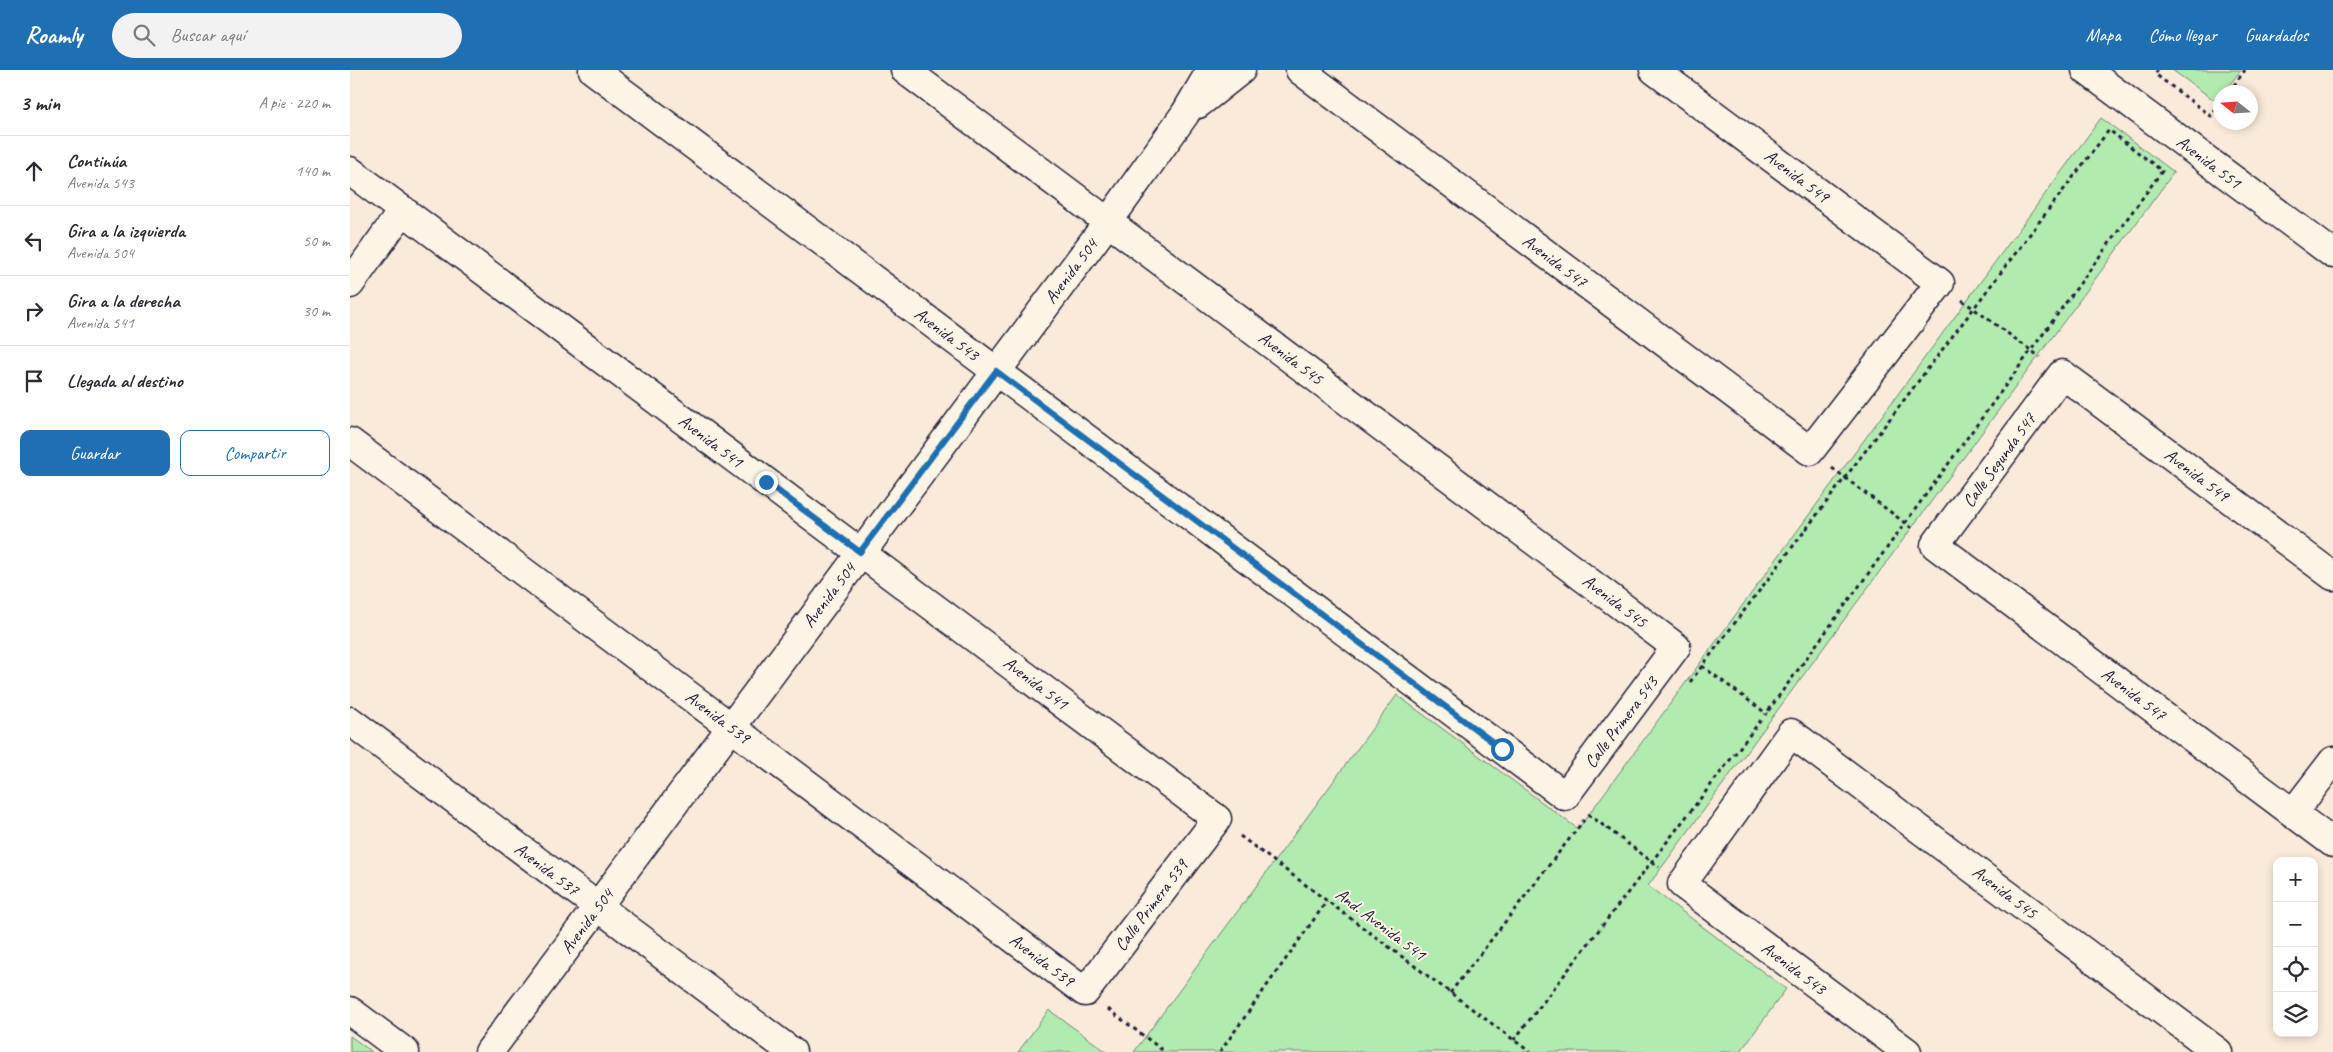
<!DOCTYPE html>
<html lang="es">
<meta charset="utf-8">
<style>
body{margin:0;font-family:Caveat,sans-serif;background:#f2f2f3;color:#2b2b33}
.controls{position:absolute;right:15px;bottom:15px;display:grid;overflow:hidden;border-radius:10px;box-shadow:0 2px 8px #0003}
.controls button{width:45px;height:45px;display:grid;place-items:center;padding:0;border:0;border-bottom:1px solid #e1e1e2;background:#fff;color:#2b2b33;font:25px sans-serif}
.compass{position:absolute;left:1863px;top:15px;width:45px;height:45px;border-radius:50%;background:#fff;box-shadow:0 2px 8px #0003;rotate:287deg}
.stop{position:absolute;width:15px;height:15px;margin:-11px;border:4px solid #1f6fb2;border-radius:50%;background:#fff}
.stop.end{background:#1f6fb2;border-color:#fff;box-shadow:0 1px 5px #0008}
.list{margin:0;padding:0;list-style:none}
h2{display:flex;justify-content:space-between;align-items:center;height:65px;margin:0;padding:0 20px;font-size:21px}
h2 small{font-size:16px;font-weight:400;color:#7c7c81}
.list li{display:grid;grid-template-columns:32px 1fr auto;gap:15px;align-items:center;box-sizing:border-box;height:70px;padding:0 20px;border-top:1px solid #e1e1e2}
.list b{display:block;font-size:19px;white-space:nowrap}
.list p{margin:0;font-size:16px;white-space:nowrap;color:#7c7c81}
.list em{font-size:16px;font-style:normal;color:#7c7c81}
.actions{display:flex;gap:10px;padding:15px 20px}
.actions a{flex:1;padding:11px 0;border:1px solid #1f6fb2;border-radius:10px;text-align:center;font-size:18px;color:#1f6fb2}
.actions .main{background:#1f6fb2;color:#fff}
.icon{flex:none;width:28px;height:28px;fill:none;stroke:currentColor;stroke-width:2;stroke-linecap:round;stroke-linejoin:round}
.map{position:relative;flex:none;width:1983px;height:982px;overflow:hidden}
header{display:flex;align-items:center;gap:30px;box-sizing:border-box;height:70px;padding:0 25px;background:#1f6fb2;color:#fff}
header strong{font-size:24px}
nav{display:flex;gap:28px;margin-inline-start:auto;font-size:18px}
.search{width:350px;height:45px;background:#f2f2f3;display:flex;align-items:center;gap:12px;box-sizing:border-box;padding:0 18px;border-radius:28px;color:#7c7c81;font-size:19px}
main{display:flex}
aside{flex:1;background:#fff}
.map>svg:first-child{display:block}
.green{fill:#b1ebb0;stroke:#6a8676}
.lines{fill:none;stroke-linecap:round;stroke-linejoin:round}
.minor-casing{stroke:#22223b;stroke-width:31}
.tertiary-casing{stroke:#22223b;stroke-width:31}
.path{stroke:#22223b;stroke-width:3;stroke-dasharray:4 4;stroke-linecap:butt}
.minor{stroke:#fcf5e5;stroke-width:28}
.tertiary{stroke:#fcf5e5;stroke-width:28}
.route{stroke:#1f6fb2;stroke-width:6}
.labels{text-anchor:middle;stroke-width:4;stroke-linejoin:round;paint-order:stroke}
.street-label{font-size:18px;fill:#22223b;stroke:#fcf5e5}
</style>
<header>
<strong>Roamly</strong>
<div class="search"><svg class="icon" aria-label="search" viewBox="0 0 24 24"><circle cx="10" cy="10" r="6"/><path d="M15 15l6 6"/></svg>Buscar aquí</div>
<nav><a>Mapa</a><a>Cómo llegar</a><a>Guardados</a></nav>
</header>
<main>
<aside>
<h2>3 min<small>A pie · 220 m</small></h2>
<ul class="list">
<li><svg class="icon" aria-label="ahead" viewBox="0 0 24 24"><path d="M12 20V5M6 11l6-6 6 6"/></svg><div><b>Continúa</b><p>Avenida 543</p></div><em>140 m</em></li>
<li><svg class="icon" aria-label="left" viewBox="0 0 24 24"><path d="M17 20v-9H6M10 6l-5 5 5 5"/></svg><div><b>Gira a la izquierda</b><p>Avenida 504</p></div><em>50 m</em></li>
<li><svg class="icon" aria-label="right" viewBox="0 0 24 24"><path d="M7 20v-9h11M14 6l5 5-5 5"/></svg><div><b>Gira a la derecha</b><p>Avenida 541</p></div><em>30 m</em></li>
<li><svg class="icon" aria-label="arrive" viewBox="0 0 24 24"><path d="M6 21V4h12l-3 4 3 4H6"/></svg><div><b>Llegada al destino</b></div></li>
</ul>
<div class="actions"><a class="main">Guardar</a><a>Compartir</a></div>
</aside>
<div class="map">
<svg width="1983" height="982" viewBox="0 0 1983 982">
<rect width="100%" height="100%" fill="#faead9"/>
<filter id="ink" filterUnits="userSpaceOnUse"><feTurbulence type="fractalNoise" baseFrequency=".02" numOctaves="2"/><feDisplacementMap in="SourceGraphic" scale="10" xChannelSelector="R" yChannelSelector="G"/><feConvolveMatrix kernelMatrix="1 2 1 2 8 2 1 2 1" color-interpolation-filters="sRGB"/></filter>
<g filter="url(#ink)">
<path class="green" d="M1822,0H1891L1874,22H1870V27L1867,32Z
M1751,48L1824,102L1298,816L1436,919L1390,982H784L1047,625L1228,759Z
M699,940L757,982H668Z
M0,966L22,982H0Z"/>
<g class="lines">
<g class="minor-casing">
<path id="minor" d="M243,0L1215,726L1326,577L555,0
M950,0L1460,381L1590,213L1304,0
M0,101L867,749L735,922L0,372
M0,214L53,140
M1983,506L1712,304L1585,475L1983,773
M0,651L442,982
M1943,743L1983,691
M1557,982L1332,814L1441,663L1868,982"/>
</g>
<g class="tertiary-casing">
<path id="tertiary" d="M1736,0L1983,184
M848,34L891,0
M0,941L55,982
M139,982L758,152L835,44L861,0"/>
</g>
<path class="path" d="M1808,0L1805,4L1861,46L1870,34
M1879,22L1895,0
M1612,230L1690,287
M1482,398L1563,459
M1352,596L1417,644
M1340,612L1759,60L1812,101L1415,645
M1238,744L1309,797
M890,766L1180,982
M1100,923L1234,750
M758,939L815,982
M1164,970L1411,650
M870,982L977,831"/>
<use href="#minor" class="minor"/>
<use href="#tertiary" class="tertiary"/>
</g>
</g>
<g class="lines" filter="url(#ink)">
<path class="route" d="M416,412L510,482L646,301L1152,679"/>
</g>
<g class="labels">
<g class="street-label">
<text transform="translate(1859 92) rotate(37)" y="6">Avenida 551</text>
<text transform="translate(1447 106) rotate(37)" y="6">Avenida 549</text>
<text transform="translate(1205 191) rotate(37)" y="6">Avenida 547</text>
<text transform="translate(721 201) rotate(-53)" y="6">Avenida 504</text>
<text transform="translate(597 264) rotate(37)" y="6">Avenida 543</text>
<text transform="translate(941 288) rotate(37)" y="6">Avenida 545</text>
<text transform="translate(361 371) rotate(37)" y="6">Avenida 541</text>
<text transform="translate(1649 390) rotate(-54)" y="6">Calle Segunda 547</text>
<text transform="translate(1847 405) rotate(37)" y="6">Avenida 549</text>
<text transform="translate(479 525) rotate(-53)" y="6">Avenida 504</text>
<text transform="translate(1265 531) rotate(37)" y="6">Avenida 545</text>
<text transform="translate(686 613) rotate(37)" y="6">Avenida 541</text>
<text transform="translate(1784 624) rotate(37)" y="6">Avenida 547</text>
<text transform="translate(368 647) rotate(37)" y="6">Avenida 539</text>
<text transform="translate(1271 652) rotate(-53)" y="6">Calle Primera 543</text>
<text transform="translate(197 799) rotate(37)" y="6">Avenida 537</text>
<text transform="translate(1655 822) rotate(37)" y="6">Avenida 545</text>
<text transform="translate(801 835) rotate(-53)" y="6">Calle Primera 539</text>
<text transform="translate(237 851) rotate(-53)" y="6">Avenida 504</text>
<text transform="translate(1031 854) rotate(37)" y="6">And. Avenida 541</text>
<text transform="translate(692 890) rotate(37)" y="6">Avenida 539</text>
<text transform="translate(1444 898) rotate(37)" y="6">Avenida 543</text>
</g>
</g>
</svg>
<div class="controls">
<button>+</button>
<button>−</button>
<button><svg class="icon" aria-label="locate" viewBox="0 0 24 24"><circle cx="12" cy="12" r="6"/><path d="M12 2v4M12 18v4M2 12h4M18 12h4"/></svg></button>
<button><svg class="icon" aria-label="layers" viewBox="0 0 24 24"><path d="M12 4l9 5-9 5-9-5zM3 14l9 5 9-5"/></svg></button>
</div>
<svg class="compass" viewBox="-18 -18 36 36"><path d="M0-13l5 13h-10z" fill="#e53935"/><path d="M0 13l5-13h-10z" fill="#7c7c81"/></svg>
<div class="stop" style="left:1152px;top:679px"></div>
<div class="stop end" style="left:416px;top:412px"></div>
</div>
</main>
